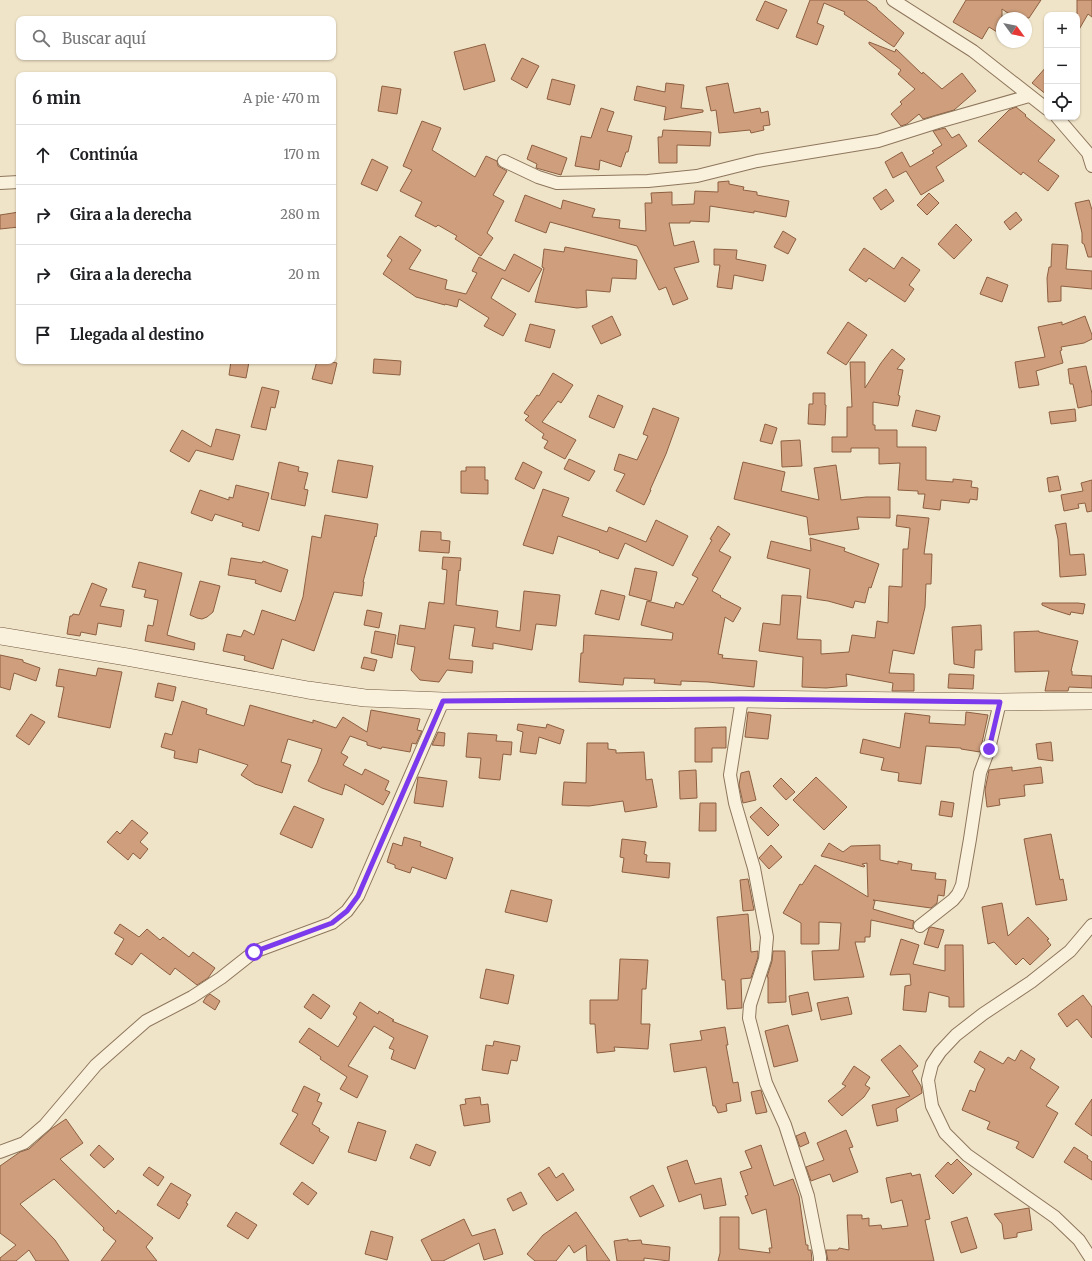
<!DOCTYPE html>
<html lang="es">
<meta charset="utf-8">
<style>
body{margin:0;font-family:Merriweather,serif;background:#f2f2f2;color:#202124}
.controls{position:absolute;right:12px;top:12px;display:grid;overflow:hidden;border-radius:8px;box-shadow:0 1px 3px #0004}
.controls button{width:36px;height:36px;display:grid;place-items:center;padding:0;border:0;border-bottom:1px solid #e0e0e0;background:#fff;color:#202124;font:20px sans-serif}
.compass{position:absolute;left:996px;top:12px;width:36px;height:36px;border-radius:50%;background:#fff;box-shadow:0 1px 3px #0004;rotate:123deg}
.stop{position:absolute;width:12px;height:12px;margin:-9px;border:3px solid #7c3aed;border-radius:50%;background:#fff}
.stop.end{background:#7c3aed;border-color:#fff;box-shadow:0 1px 4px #0008}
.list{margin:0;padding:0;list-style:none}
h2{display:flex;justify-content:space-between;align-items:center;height:52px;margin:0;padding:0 16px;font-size:17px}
h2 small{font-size:13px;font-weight:400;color:#757577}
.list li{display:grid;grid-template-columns:26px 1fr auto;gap:12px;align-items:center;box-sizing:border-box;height:60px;padding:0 16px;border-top:1px solid #e0e0e0}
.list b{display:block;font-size:15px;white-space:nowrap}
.list em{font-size:13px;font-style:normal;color:#757577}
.icon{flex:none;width:22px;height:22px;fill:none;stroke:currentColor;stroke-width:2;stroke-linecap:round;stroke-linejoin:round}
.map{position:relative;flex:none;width:1092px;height:1261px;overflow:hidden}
.search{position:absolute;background:#fff;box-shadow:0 1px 3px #0004;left:16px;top:16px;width:320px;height:44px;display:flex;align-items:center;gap:10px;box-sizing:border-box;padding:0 14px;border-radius:8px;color:#757577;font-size:15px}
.panel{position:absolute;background:#fff;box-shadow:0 1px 3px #0004;left:16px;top:72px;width:320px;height:292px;border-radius:8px}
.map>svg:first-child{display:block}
.building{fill:#cf9f7d;stroke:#8d5f41}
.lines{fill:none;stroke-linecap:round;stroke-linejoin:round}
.street-casing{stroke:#8d765c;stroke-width:14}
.secondary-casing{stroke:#6f573f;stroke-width:18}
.street{stroke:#faf1dc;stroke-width:12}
.secondary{stroke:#faf1dc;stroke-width:17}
.route{stroke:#7c3aed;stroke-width:5}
</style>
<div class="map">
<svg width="1092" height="1261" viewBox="0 0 1092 1261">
<rect width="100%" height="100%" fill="#f0e4c8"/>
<path class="building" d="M810,0H866L877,8V9L904,33L894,47L844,14L845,12L824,3L817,23L824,26L817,45L796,37Z
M966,0H1041L1029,18H1015L1002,9V35L989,27L982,39L953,22Z
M1077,0H1092V17L1088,14L1077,33Z
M765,1L787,10L778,29L756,20Z
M869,42L895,52L896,49L922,74L923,72L942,89L962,73L976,91L954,110L923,119L919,114L907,124L901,126L891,114L902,104L900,102L915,89L898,74L901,70L869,44Z
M485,44L495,81L464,90L454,52Z
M522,58L539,66L527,88L511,79Z
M1047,66V95L1032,83Z
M552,79L575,85L570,105L547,99Z
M666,83L684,85L681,108L703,110V112L664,120L666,107L634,100L637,86L665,92Z
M728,83L734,113L760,108L761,113L768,111L770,125L763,126L764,130L751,133L750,130L719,133L716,110L711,111L706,87Z
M382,86L401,89L397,114L378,111Z
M1016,107L1026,115L1025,116L1055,140L1038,161L1059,176L1048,191L1023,172L1021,175L978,141L1009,110Z
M601,108L614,112L607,131L632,136L628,152H626L621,167L600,160L599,170L575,166L581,136L591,138Z
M422,121L441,128L432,150L475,177L486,156L497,161L498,166L507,171L493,195L504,201L487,233L493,238L481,256L455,239L457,236L438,225L436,227L415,216L422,202L400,191L412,170L403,166Z
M945,128L952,138L959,134L967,146L936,167L944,181L921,195L906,171L893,178L885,162L902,152L910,167L934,153L932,151L942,145L933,131Z
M663,130L711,132L710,146L677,145V163H659L658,137H662Z
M532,145L567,158L561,175L536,168L537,164L527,159Z
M372,159L388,167L377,191L361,184Z
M729,181V184L744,187L743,190L757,192V195L789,201L786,217L754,211V213L710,206L709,222L690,221V223H669L674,246L694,241L699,262L674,268L688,299L673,305L666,287L659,290L637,246L550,222L546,233L515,221L525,195L561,209L563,200L595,209L592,217L620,220L619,228L646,231L645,203H652L651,193L672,192V205L694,204L695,191L718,192V182Z
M886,189L894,201L881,210L873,198Z
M929,193L939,203L927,215L917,205Z
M1089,200L1092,210V257H1088L1084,244L1082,243V233L1075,203Z
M19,212V227L0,229V215Z
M1016,212L1022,220L1010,230L1004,222Z
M956,224L972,240L954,259L938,244Z
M783,231L796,239L788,254L774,247Z
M400,236L421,250L409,269L447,280L445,289L466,294L477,273L472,271L479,257L505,271L514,254L542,269L529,292L502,278L491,298L516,314L503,336L484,326L489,318L459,299L457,307L445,304V305L416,297L383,274L392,260L387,256Z
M1052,244L1068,245L1066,269L1092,271V289L1061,286V301L1048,302L1047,278L1049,267H1051Z
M565,247L637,260L636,279L612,278L610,292L586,290L587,307L577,308L535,302L544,268L542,267L544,249L564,252Z
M864,248L894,269L902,257L920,270L909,285L914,289L905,302L869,278L866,282L849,270Z
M714,249L737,250L736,259L766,265L763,281L734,275L732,289L717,287L720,265H714Z
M987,277L1008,285L1002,302L980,294Z
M612,316L621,335L601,344L592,326Z
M1085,316L1092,335V339L1084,343L1061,347L1062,350L1060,351L1063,363L1036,371L1039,385L1019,388L1015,362L1045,357L1038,327L1062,322V325Z
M848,322L867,335L846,365L827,353Z
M530,324L555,330L550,348L525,341Z
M892,349L905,359L897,369L903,370L898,395L900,396L898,406L873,402V425H875V430H897V447H926V480L953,482V479L972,481L971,487L978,488L977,500L970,499L969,503L941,500L940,510L923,508L925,494H918V491L898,490L900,463L879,464V448H851V452H832V437H847V407H852L850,362H865V388L881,363Z
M374,359L401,361L400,375L373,373Z
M231,361L249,362L246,378L229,375Z
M317,361H328L337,363L332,384L312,379Z
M1086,366L1092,394V405L1078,408L1073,384H1070L1068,369Z
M553,373L573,385L561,403L558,401L542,422L576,440L565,459L544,448L548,441L542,438L544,434L525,420L529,416L524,413L537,395L539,396Z
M262,387L279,391L275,408L271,407L266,430L251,427Z
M813,393H825V405H826L825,425L808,424L809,404H813Z
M598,395L623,406L614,428L589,417Z
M653,408L679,418L666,454L650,490H651L644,505L616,491L625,474L614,470L619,454L637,460L648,436L643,434Z
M1075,409L1076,421L1051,424L1049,412Z
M916,410L940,416L936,431L912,426Z
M765,424L777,428L772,444L760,441Z
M216,429L240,435L233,460L196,450L189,462L170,451L182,430L211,447Z
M800,440L802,466L782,467L781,441Z
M569,459L595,471L589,481L564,469Z
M338,460L373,466L367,498L332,492Z
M279,462L299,467L298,471L308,473L304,489L308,490L305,506L271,499Z
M523,462L542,472L534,489L515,479Z
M743,462L785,472L781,491L819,500L814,468L836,465L841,500L866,497H890V518L857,517L859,529L809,535L807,517L734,499Z
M466,467H485V480H488V494L461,493V471H466Z
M1058,476L1061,490L1049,492L1047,478Z
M1092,480V511L1087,512L1085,503L1078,504L1079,508L1064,511L1061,495L1083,491L1081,483Z
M236,485L269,493L259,531L242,526L243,523L215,514L212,521L191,513L200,490L229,500V497L233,498Z
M543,489L569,498L562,516L607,532L609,527L646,542L656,520L688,536L673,566L625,543L618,559L599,552L600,551L558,536L553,554L523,545Z
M325,515L378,524L376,537L375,536L363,582H364L362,596L334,592L314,651L282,639L273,669L244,660L245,656L223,651L227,634L241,637L244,630L254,635L262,610L295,621L303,597L312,536L321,538Z
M897,515L929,518L924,554H932L931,584H926L925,607L914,654L893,650L889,673L914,674V691H892L893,683L846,674L847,686L826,688L802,687L803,657L759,651L763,623L780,625L782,595L801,596L797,639L821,640V654L849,652L852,635L875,638L877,621L888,623L889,586L902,587L903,549H908L910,528L896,526Z
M1066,523L1070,555L1084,554L1086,575L1060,577L1058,539L1055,525Z
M718,526L730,534L719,551L731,557L712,591L721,596L720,597L741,608L733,622L725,617L718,654L723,655L722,658L757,661L754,687L708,682L681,681V685L654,683L655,679L624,678L623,685L579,682L581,653H583L584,635L672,640L673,633L641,625L647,601L674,608L676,602L683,605L698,578L692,575L712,540L710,539Z
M421,531L441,532V540L450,541L449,553L419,551Z
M810,538L845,548L844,551L879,564L871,588L869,587L865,603L855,601L853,608L828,601L807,598L810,569L767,558L771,541L811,551Z
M443,557L461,558L460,571L459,570L456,605L498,611L496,627L520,631L524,591L560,595L556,626L536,624L532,650L493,643V649L472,646L475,628L454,625L449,659L473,661L472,673L447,670L439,682L420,680L411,670L415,647L397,644L400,625L425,629L429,602L444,604L447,570L442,569Z
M231,558L262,563L263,561L288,570L281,592L255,583L256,580L228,575Z
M139,562L182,573L167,635L195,643L194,650L145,641L148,625L153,626L158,600L144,597L146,590L132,587Z
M635,568L657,572L651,601L629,595Z
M200,581L220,586L213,612L207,617L202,619L197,618L190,615Z
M92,583L107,589L100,606L124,610L121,627L98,623L96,635L81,632L80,636L67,634L70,616H72L73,614L79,615Z
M601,590L625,596L619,620L595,614Z
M1042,603H1078L1085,604L1083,614L1071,612L1070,615L1051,609L1042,605Z
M367,610L382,613L379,628L364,625Z
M981,625L982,650H975L974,668L954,664L952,627Z
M375,631L396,635L392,658L371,653Z
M1039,631V632L1078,641L1071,671H1072V675L1092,676V688L1069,687L1068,691H1045L1049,671L1015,672L1014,632Z
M0,655L23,660V662L40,668L36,681L14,673L10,690L0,687Z
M364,657L377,660L374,671L361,668Z
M98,668L122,672L110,728L58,717L64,687L56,686L59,669L96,676Z
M949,674L974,675L973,689L948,688Z
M158,683L176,687L173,701L155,697Z
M182,701L207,709L206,714L244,726L250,705L313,723V720L336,728L343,717L367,732L371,710L420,719L417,730L422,731L416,744L412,743L410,752L382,747L381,749L367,745V742L350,736L341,753L348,757L343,765L362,775L365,769L389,781L385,790L390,792L383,805L345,784L342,795L322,788L308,781L317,763L322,749L288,739L281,762L291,765L282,793L255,784L241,775L248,765L199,749L197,763L174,758L175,751L161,747L165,733L172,735Z
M748,712L771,715L768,739L745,737Z
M966,712L988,715L980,752L961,749V748L926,746L921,784L898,781L899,773L881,770L884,758L860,753L863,739L900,748L905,713L930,716L929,723L965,725Z
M31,714L45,722L29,745L16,736Z
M518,724L546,728L547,724L564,730L560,744L539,737L536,754L520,752L523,732L517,730Z
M726,727V748H712V762H695V728Z
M438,732L445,733L444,746L432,745Z
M468,733L497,735L496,741L512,742L511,755L503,754L500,780L479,778L481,758L466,757Z
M1051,742L1053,761L1038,759L1036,744Z
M587,743H608V749L616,750V753L644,752L646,780L652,779L657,807L625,812L623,801L589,806L562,805L564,782L586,783Z
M1012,767V771L1041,767L1043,783L1024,785L1025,796L999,799L1000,805L987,807L985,790L989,770Z
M696,770L697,798L680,799L679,771Z
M749,771L756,800L743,803L739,785L741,773Z
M418,777L447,781L443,807L414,803Z
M816,777L847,807L824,830L793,800Z
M781,778L795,792L786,800L773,786Z
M941,801L954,803L952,817L939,815Z
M700,803H716V831H699Z
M294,806L324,819L312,848L280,834Z
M761,807L779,825L768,836L750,817Z
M132,820L148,833L140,842L148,849L140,859L133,853L128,860L107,842L117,831L120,834Z
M1051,834L1060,880L1063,879L1067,900L1036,905L1024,839Z
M404,837L421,842L420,846L453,858L446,879L412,867L410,873L395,868V865L387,862L393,843L402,846Z
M622,839L646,842L644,854L647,855L646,862L670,863L669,878L622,872L624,858L620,857Z
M829,843L843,852L851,846L880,845V860L898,864V861L912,864L911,870L936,873L935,879L946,880L944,896L938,895L937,903L931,908L873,900L875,901L873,909L914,921L913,924V929L871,920L870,937H865V942H855L864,977L814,980L812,951L839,950L841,923L819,922V944H801V923L783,913L800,884L802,885L815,865L868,897L867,863L862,864L865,866L864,867L821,856Z
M771,845L782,857L769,869L759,858Z
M748,879L754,910L743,911L740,880Z
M511,890L552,900L547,922L505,912Z
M1002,903L1008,936L1028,917L1049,939L1047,940L1051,945L1030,965L1023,958L1016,965L994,942L988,944L982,907Z
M748,914L751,952L758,951V957L751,978L741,979L742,1008L727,1009L725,980H722L717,917Z
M120,924L139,937L147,929L160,940L163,937L189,957L193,952L215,968L208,978L197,985L175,968L170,975L141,953L132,965L115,954L124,939L114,933Z
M931,927L944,930L938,948L924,944L929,928Z
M901,939L919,945L913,964L945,971V945H963L964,1007H949V997L929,992L926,1012L903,1010L905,986L911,985L910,974L890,975Z
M773,951H785L786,1002L768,1003V977H767L772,961Z
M620,959L648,960L646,989H642L641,1024H650L648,1049L614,1047L615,1051L597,1053L595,1024H590V1000H618Z
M486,969L514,975L508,1004L480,998Z
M808,992L812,1011L792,1015L789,996Z
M210,994L220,1001L215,1010L203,1002L206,997Z
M313,994L330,1006L321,1019L304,1007Z
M1083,995L1092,1007V1038L1077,1019L1067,1027L1058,1014Z
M848,997L852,1014L821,1020L817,1003Z
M360,1002L378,1014L379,1011L394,1020L392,1021L428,1036L415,1069L391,1059L394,1050L389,1048L394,1038L374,1026L348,1066L368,1076L357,1098L340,1089L347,1077L320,1059L321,1057L299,1042L309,1028L338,1047L357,1017L353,1014Z
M788,1025L798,1061L774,1067L765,1031Z
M725,1027L728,1045H726L733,1083L738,1082L741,1101L726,1104L727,1111L718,1113L715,1106H713L706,1067L674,1072L670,1044L702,1040L700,1031Z
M494,1041L520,1046L517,1061L511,1060L508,1074L482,1070L486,1045L493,1046Z
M900,1045L918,1066L912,1071L921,1086L922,1093L896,1109L898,1121L877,1126L872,1105L910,1096L881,1060Z
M1021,1050L1035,1059L1030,1068L1059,1087L1046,1106L1058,1113L1033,1158L1016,1148L1019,1142L987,1129L990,1122L962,1110L970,1090L975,1092L978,1083L985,1069L974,1062L980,1051L1003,1064L1008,1057L1015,1061Z
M854,1066L870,1077L865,1085L870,1088L864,1097L842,1116L828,1101L846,1086L842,1084Z
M304,1086L320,1094L317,1101L322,1103L312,1124L320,1129L319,1131L329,1137L313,1164L280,1144L298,1114L292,1111Z
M761,1090L767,1112L756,1114L751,1092Z
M480,1097L481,1105L488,1104L490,1122L464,1126L460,1105L466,1104L465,1099Z
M1092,1099V1136L1075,1124Z
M66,1119L83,1143L60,1159L116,1214L118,1210L153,1238L146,1247L157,1261H101L116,1241L103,1230L104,1228L54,1179L20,1204L55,1240L69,1261H36L29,1250L16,1261H0V1258L16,1245L0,1233V1166L20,1152L29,1149L51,1129Z
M358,1122L386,1131L376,1161L348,1152Z
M846,1130L853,1147L849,1148L858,1172L833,1182L830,1174L811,1181L806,1167L824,1160L817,1143Z
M805,1132L809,1143L800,1147L796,1136Z
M416,1144L436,1152L430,1166L410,1158Z
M99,1145L114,1159L104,1168L90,1155Z
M761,1145L774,1186L793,1179L799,1196L806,1245H808V1250H811L812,1261H718L720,1253V1217H739V1249L770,1253L769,1248H772L766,1209L752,1214L745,1196L748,1195L740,1172L752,1168L745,1151Z
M1074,1147L1088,1156L1087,1158L1092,1162V1180L1064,1162Z
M957,1159L972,1174L953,1194L935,1176L948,1162L951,1165Z
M687,1160L695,1184L721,1178L726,1205L704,1209L701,1194L679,1202L667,1167Z
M149,1167L164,1177L158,1186L143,1175Z
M549,1167L556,1178L563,1173L574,1190L557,1201L538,1174Z
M911,1173L912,1176L920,1174L930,1219L925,1220L934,1261H828L826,1250H838L839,1248L849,1250L847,1215H862V1219L869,1218V1226L881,1225L882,1229L908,1226L902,1200L891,1203L886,1178Z
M302,1182L317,1193L308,1205L293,1194Z
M171,1183L191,1195L186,1203L188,1204L179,1219L157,1205Z
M653,1185L664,1206L640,1217L630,1197Z
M521,1192L527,1204L513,1211L507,1199Z
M1029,1208L1032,1230L1017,1233V1237L1004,1239L1002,1224L994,1214Z
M236,1212L257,1225L248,1239L227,1226Z
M576,1212L610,1261H587L586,1245L574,1253L569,1245L556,1261H535L527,1254L543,1235Z
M967,1217L977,1248L961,1253L951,1222Z
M464,1219L472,1236L495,1229L503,1254L484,1260L479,1243L443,1261H432L421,1240Z
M371,1231L393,1237L387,1260L365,1254Z
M628,1239V1241L641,1240L642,1244L670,1247L669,1261L644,1258V1261H617L614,1241Z"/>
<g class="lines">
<g class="street-casing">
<path id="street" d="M893,0L973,51L1047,109
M1057,117L1088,153L1092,166
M504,161L538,177L557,183L648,181L697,176L757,161L878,141L938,122L1029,96
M0,183L19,182
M742,699L730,775L735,803L754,868L767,937L765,959L750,1005L749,1018L766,1083L785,1125L808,1196L820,1257V1261
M1092,925L1070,951L1031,982L983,1014L956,1035L940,1052L932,1064L928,1080L932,1106L945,1133L967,1155L1055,1217L1079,1240L1092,1260
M920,926L953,900L958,894L962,885L970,839L980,773L989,749L1000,702
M0,1152L24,1143L45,1125L96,1065L146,1021L192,997L221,978L254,952L332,923L347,911L358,896L443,701"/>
</g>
<g class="secondary-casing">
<path id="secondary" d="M0,636L127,657L308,690L365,698L443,701L742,699L1000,702L1092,701"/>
</g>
<use href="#street" class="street"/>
<use href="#secondary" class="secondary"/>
</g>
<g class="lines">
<path class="route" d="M254,952L332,923L347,911L358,896L443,701L742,699L1000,702L989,749"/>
</g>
</svg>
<div class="controls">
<button>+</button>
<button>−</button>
<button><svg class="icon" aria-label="locate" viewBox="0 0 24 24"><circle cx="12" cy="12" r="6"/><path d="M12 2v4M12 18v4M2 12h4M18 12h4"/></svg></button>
</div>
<svg class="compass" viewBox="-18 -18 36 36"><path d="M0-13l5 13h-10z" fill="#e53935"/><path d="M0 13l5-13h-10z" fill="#757577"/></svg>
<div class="stop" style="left:254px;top:952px"></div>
<div class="stop end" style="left:989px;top:749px"></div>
<div class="search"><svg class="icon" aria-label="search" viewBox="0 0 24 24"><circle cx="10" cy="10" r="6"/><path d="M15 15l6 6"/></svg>Buscar aquí</div>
<section class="panel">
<h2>6 min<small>A pie · 470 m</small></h2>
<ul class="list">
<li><svg class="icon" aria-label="ahead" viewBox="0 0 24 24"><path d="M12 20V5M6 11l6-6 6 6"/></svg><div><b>Continúa</b></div><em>170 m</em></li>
<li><svg class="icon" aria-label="right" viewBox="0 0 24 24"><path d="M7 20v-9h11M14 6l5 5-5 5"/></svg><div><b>Gira a la derecha</b></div><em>280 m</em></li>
<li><svg class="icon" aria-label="right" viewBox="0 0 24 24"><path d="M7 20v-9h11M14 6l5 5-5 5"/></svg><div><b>Gira a la derecha</b></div><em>20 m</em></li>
<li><svg class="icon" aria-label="arrive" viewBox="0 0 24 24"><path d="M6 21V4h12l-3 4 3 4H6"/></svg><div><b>Llegada al destino</b></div></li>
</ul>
</section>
</div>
